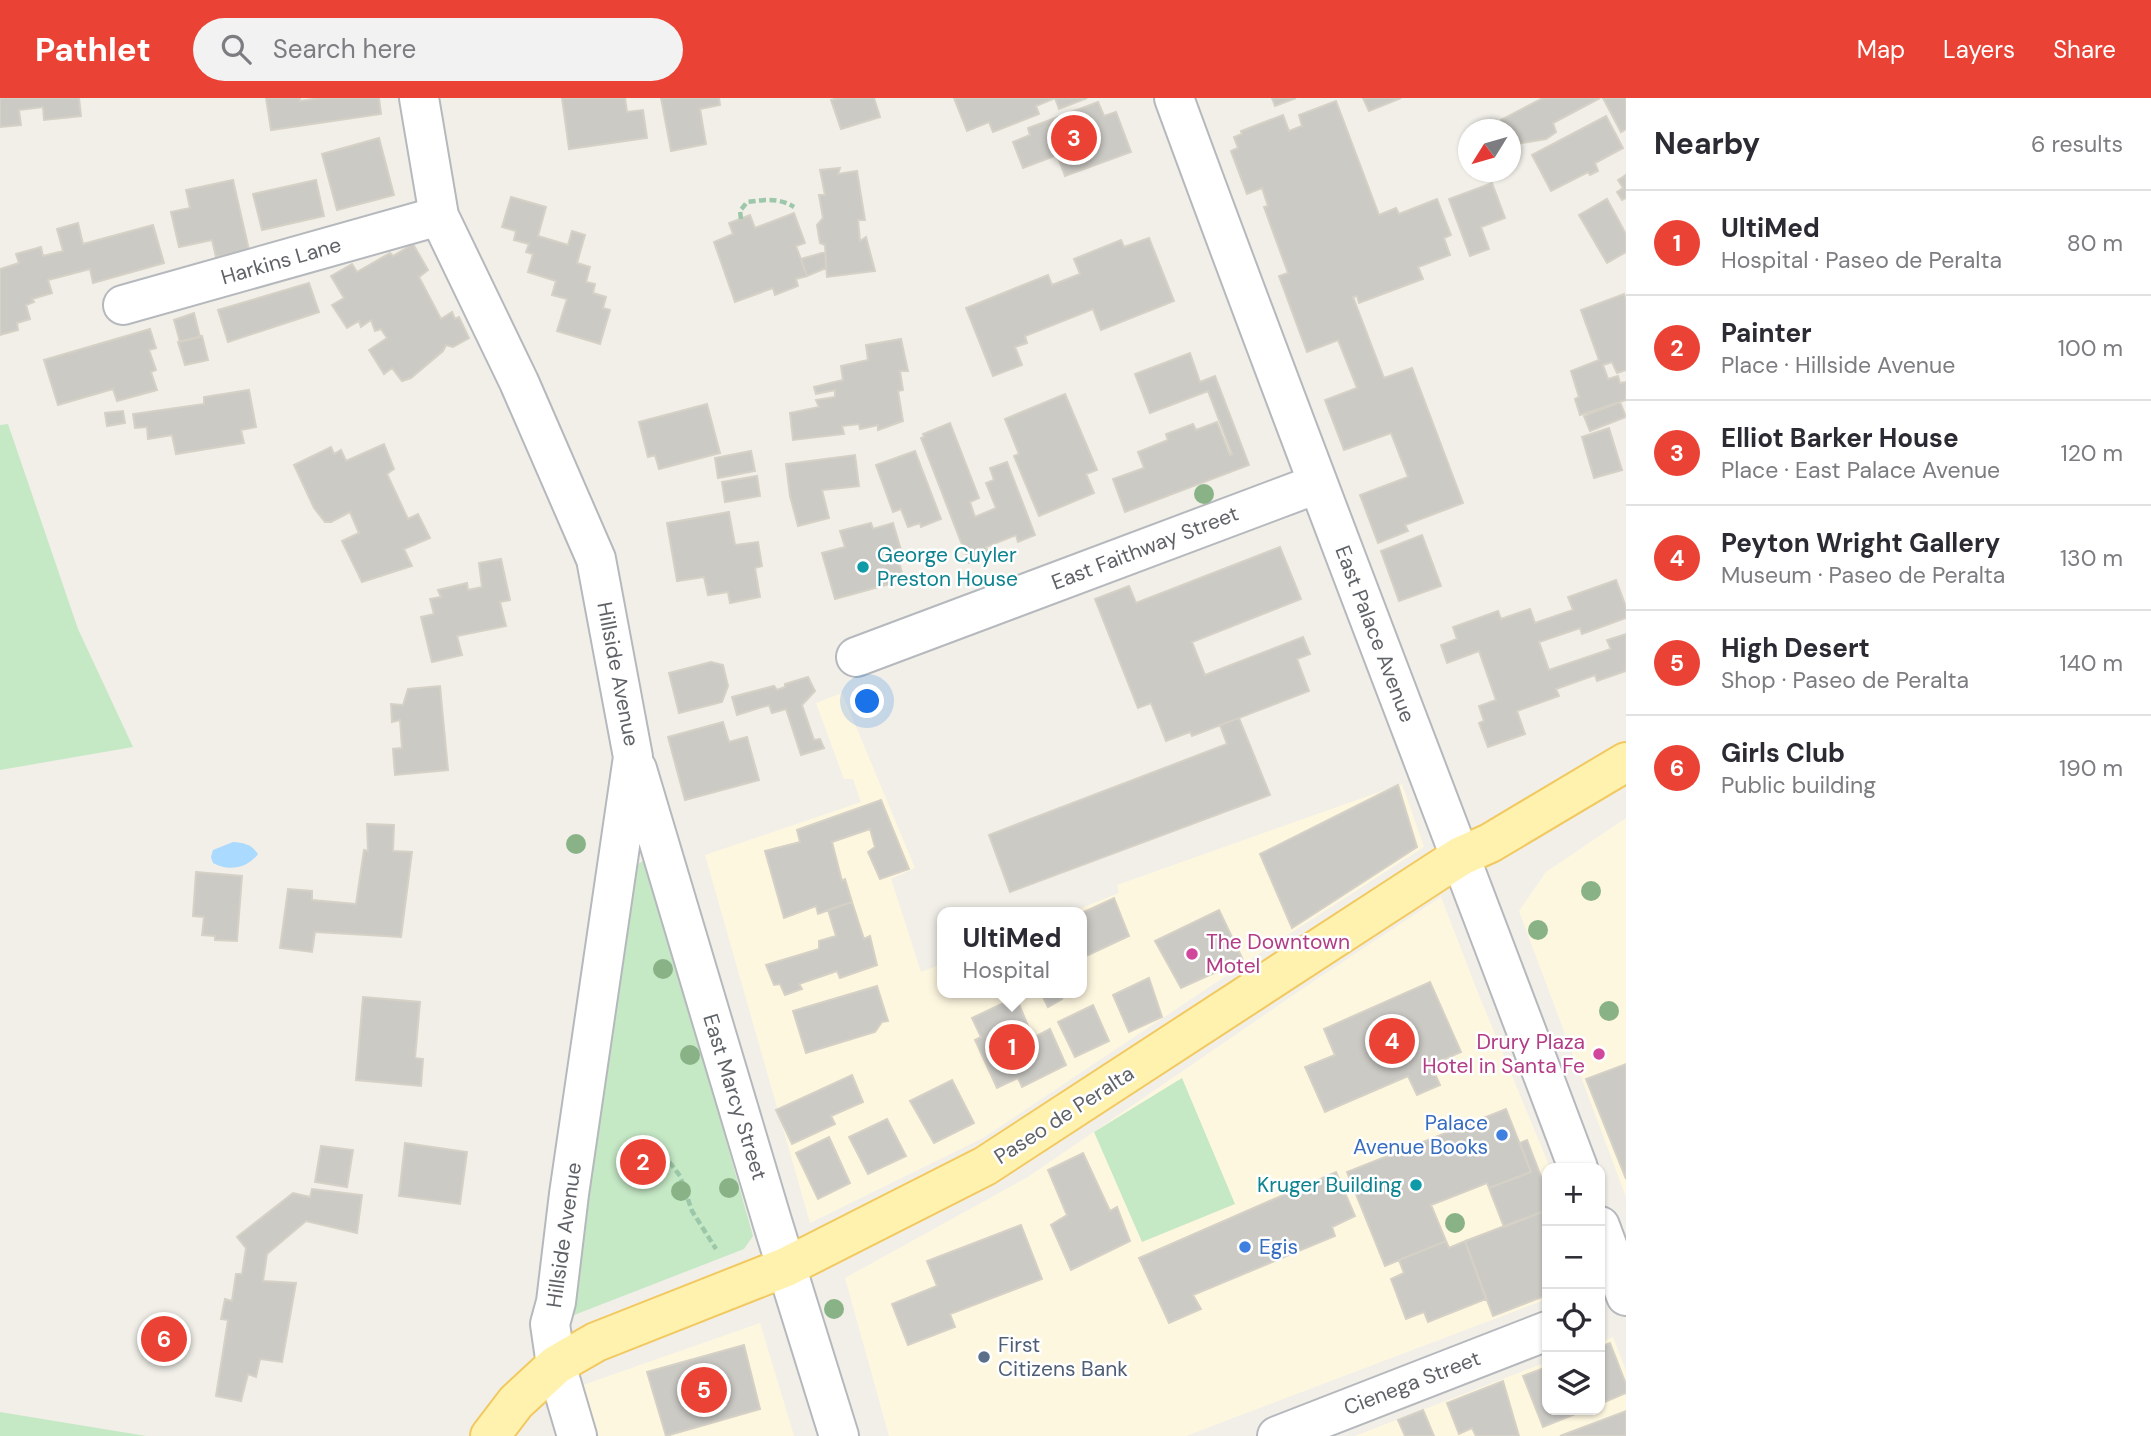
<!DOCTYPE html>
<meta charset="utf-8">
<style>
body{margin:0;font-family:"DM Sans",sans-serif;background:#f2f2f3;color:#2b2b33}
.controls{position:absolute;right:21px;bottom:21px;display:grid;overflow:hidden;border-radius:14px;box-shadow:0 2px 5px #0004}
.controls button{width:63px;height:63px;display:grid;place-items:center;padding:0;border:0;border-bottom:2px solid #e1e1e2;background:#fff;color:#2b2b33;font:35px sans-serif}
.compass{position:absolute;left:1458px;top:21px;width:63px;height:63px;border-radius:50%;background:#fff;box-shadow:0 2px 5px #0004;rotate:233deg}
.you{position:absolute;left:868px;top:604px;width:24px;height:24px;margin:-18px;border:5px solid #fff;border-radius:50%;background:#1a73e8;box-shadow:0 0 0 10px #1a73e833}
.badge{display:grid;place-items:center;width:46px;height:46px;border-radius:50%;background:#ea4335;color:#fff;font-size:23px;font-weight:700}
.pin{position:absolute;translate:-50% -50%;border:4px solid #fff;box-shadow:0 2px 7px #0006}
.popup{position:absolute;left:937px;top:809px;width:150px;height:91px;box-sizing:border-box;display:grid;place-content:center;border-radius:14px;background:#fff;filter:drop-shadow(0 2px 5px #0005);font-size:23px;white-space:nowrap;color:#7c7c81}
.popup b{font-size:26px;color:#2b2b33}
.popup::after{content:'';position:absolute;left:50%;top:100%;margin-left:-14px;border:14px solid transparent;border-top-color:#fff}
.list{margin:0;padding:0;list-style:none}
h2{display:flex;justify-content:space-between;align-items:center;height:91px;margin:0;padding:0 28px;font-size:30px}
h2 small{font-size:23px;font-weight:400;color:#7c7c81}
.list li{display:grid;grid-template-columns:46px 1fr auto;gap:21px;align-items:center;box-sizing:border-box;height:105px;padding:0 28px;border-top:2px solid #e1e1e2}
.list b{display:block;font-size:26px;white-space:nowrap}
.list p{margin:0;font-size:23px;white-space:nowrap;color:#7c7c81}
.list em{font-size:23px;font-style:normal;color:#7c7c81}
.icon{flex:none;width:38px;height:38px;fill:none;stroke:currentColor;stroke-width:2;stroke-linecap:round;stroke-linejoin:round}
.map{position:relative;flex:none;width:1626px;height:1338px;overflow:hidden}
header{display:flex;align-items:center;gap:42px;box-sizing:border-box;height:98px;padding:0 35px;background:#ea4335;color:#fff}
header strong{font-size:33px}
nav{display:flex;gap:38px;margin-inline-start:auto;font-size:24px}
.search{width:490px;height:63px;background:#f2f2f3;display:flex;align-items:center;gap:18px;box-sizing:border-box;padding:0 24px;border-radius:38px;color:#7c7c81;font-size:26px}
main{display:flex}
aside{flex:1;background:#fff}
.map>svg:first-child{display:block}
.commercial{fill:#fef7e0}
.green{fill:#c5e8c5}
.water{fill:#aadaff}
.building{fill:#cccac5;stroke:#d6d1c6;stroke-width:2}
.lines{fill:none;stroke-linecap:round;stroke-linejoin:round}
.minor-casing{stroke:#b5b8bc;stroke-width:42}
.major-casing{stroke:#f2c960;stroke-width:42}
.path{stroke:#9cc7a9;stroke-width:4.5;stroke-dasharray:7 3.5;stroke-linecap:butt}
.minor{stroke:#fff;stroke-width:38}
.major{stroke:#fff2af;stroke-width:38}
.tree{fill:#89b387}
.culture-dot{fill:#0f9aa8;stroke:#fff;stroke-width:2.5}
.hotel-dot{fill:#d1479c;stroke:#fff;stroke-width:2.5}
.shop-dot{fill:#3f7fe0;stroke:#fff;stroke-width:2.5}
.service-dot{fill:#5c6f8a;stroke:#fff;stroke-width:2.5}
.labels{text-anchor:middle;stroke-width:5;stroke-linejoin:round;paint-order:stroke}
.street-label{font-size:21px;fill:#5f6368;stroke:#fff}
.culture-label{font-size:21px;fill:#0d838f;stroke:#fff;text-anchor:start}
.hotel-label{font-size:21px;fill:#b23c85;stroke:#fff;text-anchor:start}
.shop-label{font-size:21px;fill:#366cbe;stroke:#fff;text-anchor:end}
.service-label{font-size:21px;fill:#4e5e75;stroke:#fff;text-anchor:start}
</style>
<header>
<strong>Pathlet</strong>
<div class="search"><svg class="icon" aria-label="search" viewBox="0 0 24 24"><circle cx="10" cy="10" r="6"/><path d="M15 15l6 6"/></svg>Search here</div>
<nav><a>Map</a><a>Layers</a><a>Share</a></nav>
</header>
<main>
<div class="map">
<svg width="1626" height="1338" viewBox="0 0 1626 1338">
<rect width="100%" height="100%" fill="#f1efe8"/>
<path class="commercial" d="M842,595L915,770L891,781L921,874L942,866V895H1082V814H1071L1119,795L1117,787L1402,686L1424,749L1266,851L983,1040L810,1125L705,757L861,704L853,681H844L816,605Z
M1626,720V1099L1519,813L1546,774Z
M1441,799L1478,895L1550,1070H1547V1201L1186,1338H889L845,1180L1028,1079L1311,885Z
M760,1225L794,1338H599L583,1287Z
M1613,1239L1626,1273V1338H1355L1547,1264V1312H1600V1244Z"/>
<path class="green" d="M8,326L78,531L133,649L0,672V327Z
M643,763L646,767L659,804L753,1138L744,1151L569,1219L632,769Z
M1182,980L1235,1106L1142,1144L1094,1034Z
M0,1314L146,1338H0Z"/>
<path class="water" d="M233,744C244,745 251,746 258,756C248,770 228,774 213,765L211,759L213,752Z"/>
<path class="building" d="M0,0H79L81,18L44,22L43,9L19,12L21,27L0,29Z
M266,0H300V3L320,0H379L381,16L271,32Z
M562,0H625L627,14L643,12L647,40L569,51Z
M661,0H719L720,7L700,11L706,46L671,53Z
M839,0H874L880,19L841,31L831,2Z
M954,0H1087L1059,11L1055,0L1036,8L1039,16L993,34L989,24L967,33Z
M1272,0H1296L1275,8Z
M1363,0H1401L1369,13Z
M1543,0H1600L1553,25L1556,34L1546,41L1510,47V32H1504L1501,22Z
M1603,0H1626V31L1621,34Z
M1336,3L1379,117L1396,110L1399,116L1437,101L1451,137L1444,140L1450,157L1418,169L1423,181L1359,205L1357,198L1353,199L1384,280L1412,270L1463,405L1405,427L1408,433L1378,445L1360,397L1408,379L1391,335L1344,352L1325,302L1357,290L1338,242L1307,254L1279,178L1288,175L1264,109L1268,108L1262,90L1247,96L1231,53L1238,50L1234,39L1242,36L1241,33L1283,17L1289,33L1302,28L1299,17Z
M1098,4L1104,18L1116,14L1131,54L1065,78L1057,57L1023,70L1013,44L1030,37L1028,30Z
M1606,18L1623,50L1595,65L1598,73L1590,77L1588,74L1551,93L1532,57Z
M379,40L394,97L337,112L322,56Z
M840,70L838,76L857,73L865,122H858L860,143L866,139L875,173L827,179L825,147L820,145L817,127L823,120L819,97H825L820,72Z
M1626,77V100L1622,102L1617,94L1623,90L1618,82Z
M233,82L249,152L216,159L212,142L179,149L171,114L190,110L186,92Z
M316,82L324,118L262,132L253,96Z
M1492,85L1505,120L1481,129L1489,151L1470,158L1449,101Z
M511,99L546,109L538,138L568,147L572,133L585,137L577,165L590,169L586,184L595,186L593,195L606,199L603,210L610,212L600,246L557,233L567,201L552,197L556,183L528,174L533,156L526,154L529,146L514,142L516,133L502,129Z
M1607,101L1626,136V154L1607,165L1579,117Z
M794,115L805,145L796,148L807,178L796,181L798,188L775,197L773,190L735,204L714,144L733,136L729,125L750,117L755,130Z
M78,125L83,146L153,127L164,165L93,185L90,171L48,182L52,195L32,201L34,204L26,207L30,221L17,225L18,232L0,237V171L19,165L16,156L41,149L43,158L63,153L57,131Z
M1149,140L1174,203L1101,232L1093,211L1025,238L1027,245L1015,249L1022,267L993,278L966,210L1048,177L1052,187L1080,176L1074,161L1121,142L1124,149Z
M413,146L428,172L419,179L441,221L452,214L455,221L459,219L469,240L453,249L446,247L443,253L411,280L402,283L392,270L384,276L369,252L387,240L381,231L375,233L371,222L361,229L359,223L347,230L332,207L344,200L331,178L352,166L357,174L390,155L393,158Z
M825,154L826,170L807,178L801,161Z
M309,185L319,214L228,244L218,212Z
M1624,196L1626,202V272L1617,275L1612,264L1603,267L1608,281L1618,278L1620,285L1626,284V302L1580,317L1575,301L1579,299L1571,273L1599,262L1581,212Z
M194,215L200,239L180,244L174,222Z
M150,231L156,250L149,252L156,272L151,274L157,292L117,303L113,291L58,307L44,262Z
M202,238L208,262L185,267L178,244Z
M901,241L908,273H900L903,292L898,293L903,323L878,332V327L860,331L859,326L842,328L844,336L793,342L790,315L819,309L816,302L835,299V292L816,296L814,289L843,282L841,268L868,262L866,247Z
M1190,255L1200,284L1215,278L1249,367L1125,414L1113,381L1144,370L1138,354L1168,342L1166,336L1193,326L1196,332L1217,324L1230,357L1232,356L1208,293L1150,315L1135,276Z
M249,292L256,329L241,332L244,345L176,356L172,337L148,341L147,329L135,330L133,316L204,306V299Z
M1065,296L1097,372L1086,376L1094,395L1039,418L1014,358L1019,356L1005,321Z
M1620,304L1626,319L1590,333L1584,318Z
M707,306L720,355L659,371L655,357L648,359L639,324Z
M123,313L125,325L107,328L105,315Z
M950,325L979,400L970,404L975,419L996,410L986,385L994,382L990,370L1007,364L1035,437L1018,444L1016,437L986,449L989,457L969,465L921,340L924,339L923,336Z
M1609,330L1622,372L1594,380L1582,339Z
M384,346L394,371L387,376L408,421L418,416L430,440L404,451L412,468L362,484L342,443L359,435L350,414L331,424H325L314,410L294,367L331,349L334,356L341,352L346,363Z
M751,353L755,373L718,380L715,360Z
M915,353L941,421L921,429L920,425L908,429L901,411L893,414L876,367Z
M855,357L859,388L822,392L829,420L798,428L790,398L786,366Z
M757,378L760,398L725,404L722,384Z
M729,414L735,447L758,444L762,468L755,470L760,499L730,505L728,494L708,497L704,479L677,483L667,425Z
M871,425L873,431L893,425L901,452L896,453L904,482L835,501L822,455L845,449L840,433Z
M1422,437L1441,488L1399,503L1381,453Z
M1280,449L1301,501L1192,544L1205,577L1303,539L1310,556L1297,561L1309,593L1192,638L1190,634L1166,643L1151,605L1138,610L1095,501L1129,488L1136,505Z
M501,461L510,502L500,504L506,528L457,538L462,557L432,564L421,519L434,516L430,501L441,499L438,492L467,485L468,492L482,489L479,465Z
M1616,482L1626,509V520L1582,536L1580,530L1539,544L1549,572L1611,551L1607,542L1626,536V573L1597,583L1595,577L1556,591L1559,598L1517,613L1525,636L1488,649L1479,625L1484,623L1479,608L1496,602L1479,553L1447,565L1441,547L1457,541L1453,529L1498,513L1501,521L1530,511L1535,525L1573,512L1568,499Z
M711,564L723,567L728,588L722,604L679,615L669,575Z
M808,579L815,593L802,607L814,642L820,641L824,650L801,657L786,611L772,615L769,607L737,617L732,599L774,588L777,592L785,589V586Z
M440,588L448,672L395,677L393,651L402,650L400,622L392,624L391,606L403,607L408,591Z
M1239,620L1270,697L1010,794L989,737L1227,646L1220,627Z
M723,624L729,644L747,639L759,682L685,702L668,639Z
M1398,687L1417,749L1292,830L1260,756Z
M881,702L909,771L880,781L868,754L875,749L870,731L832,744L842,783L845,781L852,804L818,816L816,808L784,820L765,753L800,744L797,732Z
M367,726L394,727L393,753L412,754L401,839L315,834L312,854L280,850L288,791L312,793V802L356,806L364,752L368,753Z
M196,774L242,778L237,843L215,842V838L202,837L204,819L193,818Z
M1114,800L1129,838L1082,860V815Z
M852,804L864,841L870,838L877,867L840,880L837,873L799,886L802,891L785,897L780,886L774,887L766,867L819,851V843L836,838L828,812Z
M1219,812L1243,862L1181,890L1155,843Z
M1149,880L1162,919L1129,934L1113,897Z
M1430,884L1461,954L1431,967L1440,987L1417,997L1408,978L1325,1014L1305,969L1335,957L1324,931Z
M877,888L888,923L882,924L875,934L806,955L793,913Z
M1041,895H1060L1062,901L1048,909Z
M363,899L420,904L415,960L423,961L421,988L356,982Z
M1016,899L1033,940L1050,931L1066,967L1022,989L1018,980L997,990L975,942L981,939L972,920Z
M1093,907L1109,943L1075,959L1058,924Z
M1626,966V1081L1586,981Z
M852,977L863,1004L831,1018L835,1026L792,1046L776,1012Z
M952,982L974,1025L934,1045L910,1003Z
M1506,1011L1531,1074L1489,1090L1487,1085L1431,1107L1446,1143L1385,1168L1347,1074Z
M887,1021L906,1058L868,1076L849,1039Z
M829,1039L850,1085L818,1101L796,1055Z
M1527,1042L1547,1094V1112L1504,1129L1489,1090L1531,1074L1520,1045Z
M405,1045L467,1054L460,1106L399,1098Z
M321,1048L353,1052L347,1089L315,1084Z
M1083,1055L1110,1113L1117,1109L1130,1143L1071,1172L1051,1127L1067,1117L1048,1072Z
M1336,1074L1355,1118L1332,1129L1335,1138L1193,1197L1201,1211L1169,1225L1139,1160Z
M312,1091L362,1097L357,1135L306,1123L267,1156L263,1183L296,1185L282,1264L260,1261L256,1279L248,1276L241,1303L216,1298L228,1222L221,1221L225,1201L232,1203L236,1176H242L246,1150L237,1139L293,1095L310,1099Z
M1547,1112V1197L1493,1218L1465,1143Z
M1021,1127L1042,1181L950,1216L955,1229L908,1247L892,1206L937,1188L927,1163Z
M1446,1143L1449,1150L1465,1143L1486,1201L1428,1224L1424,1214L1406,1221L1391,1181L1404,1175L1399,1162Z
M1610,1245L1626,1286V1295L1600,1306V1249Z
M744,1247L760,1311L666,1338L647,1274Z
M1547,1269V1312H1585L1543,1329L1523,1278Z
M1503,1283L1519,1338H1476L1472,1330L1459,1336L1447,1305Z
M1423,1312L1434,1338H1405L1398,1322Z
M1626,1313V1338H1560Z"/>
<g class="lines">
<g class="minor-casing">
<path id="minor" d="M419,0L439,118L519,284L596,461L633,659L569,1096L556,1204L550,1226L556,1267L577,1338
M1174,0C1305,358 1444,713 1578,1070
M123,207L439,118
M856,559L1317,386
M637,671L772,1123L839,1338
M1600,1128L1626,1198
M1277,1338L1547,1233"/>
</g>
<g class="major-casing">
<path id="major" d="M490,1338L516,1304L556,1267L596,1244L786,1169L985,1068L1439,772L1461,758L1490,745L1626,664"/>
</g>
<path class="path" d="M741,121L740,113L747,104C764,102 778,99 794,109
M631,1060L664,1057L680,1078L692,1113L716,1151"/>
<use href="#minor" class="minor"/>
<use href="#major" class="major"/>
</g>
<g class="tree">
<circle cx="1204" cy="396" r="10"/>
<circle cx="576" cy="746" r="10"/>
<circle cx="1591" cy="793" r="10"/>
<circle cx="1538" cy="832" r="10"/>
<circle cx="663" cy="871" r="10"/>
<circle cx="1609" cy="913" r="10"/>
<circle cx="690" cy="957" r="10"/>
<circle cx="729" cy="1090" r="10"/>
<circle cx="681" cy="1093" r="10"/>
<circle cx="1455" cy="1125" r="10"/>
<circle cx="834" cy="1211" r="10"/>
</g>
<g class="culture-dot">
<circle cx="863" cy="469" r="7"/>
<circle cx="1416" cy="1087" r="7"/>
</g>
<g class="hotel-dot">
<circle cx="1192" cy="856" r="7"/>
<circle cx="1599" cy="956" r="7"/>
</g>
<g class="shop-dot">
<circle cx="1502" cy="1037" r="7"/>
<circle cx="1245" cy="1149" r="7"/>
</g>
<circle class="service-dot" cx="984" cy="1259" r="7"/>
<g class="labels">
<g class="street-label">
<text transform="translate(281 163) rotate(-16)" y="7">Harkins Lane</text>
<text transform="translate(1145 450) rotate(-21)" y="7">East Faithway Street</text>
<text transform="translate(1375 536) rotate(69)" y="7">East Palace Avenue</text>
<text transform="translate(618 576) rotate(79)" y="7">Hillside Avenue</text>
<text transform="translate(735 999) rotate(73)" y="7">East Marcy Street</text>
<text transform="translate(1064 1017) rotate(-33)" y="7">Paseo de Peralta</text>
<text transform="translate(564 1137) rotate(-82)" y="7">Hillside Avenue</text>
<text transform="translate(1412 1285) rotate(-21)" y="7">Cienega Street</text>
</g>
<g class="culture-label">
<text x="877" y="464">George Cuyler<tspan x="877" dy="24">Preston House</tspan></text>
<text x="1402" y="1094" text-anchor="end">Kruger Building</text>
</g>
<g class="hotel-label">
<text x="1206" y="851">The Downtown<tspan x="1206" dy="24">Motel</tspan></text>
<text x="1585" y="951" text-anchor="end">Drury Plaza<tspan x="1585" dy="24">Hotel in Santa Fe</tspan></text>
</g>
<g class="shop-label">
<text x="1488" y="1032">Palace<tspan x="1488" dy="24">Avenue Books</tspan></text>
<text x="1259" y="1156" text-anchor="start">Egis</text>
</g>
<g class="service-label">
<text x="998" y="1254">First<tspan x="998" dy="24">Citizens Bank</tspan></text>
</g>
</g>
</svg>
<div class="controls">
<button>+</button>
<button>−</button>
<button><svg class="icon" aria-label="locate" viewBox="0 0 24 24"><circle cx="12" cy="12" r="6"/><path d="M12 2v4M12 18v4M2 12h4M18 12h4"/></svg></button>
<button><svg class="icon" aria-label="layers" viewBox="0 0 24 24"><path d="M12 4l9 5-9 5-9-5zM3 14l9 5 9-5"/></svg></button>
</div>
<svg class="compass" viewBox="-18 -18 36 36"><path d="M0-13l5 13h-10z" fill="#e53935"/><path d="M0 13l5-13h-10z" fill="#7c7c81"/></svg>
<div class="you"></div>
<div class="pin badge" style="left:1012px;top:949px">1</div>
<div class="popup"><b>UltiMed</b>Hospital</div>
<div class="pin badge" style="left:643px;top:1064px">2</div>
<div class="pin badge" style="left:1074px;top:40px">3</div>
<div class="pin badge" style="left:1392px;top:943px">4</div>
<div class="pin badge" style="left:704px;top:1292px">5</div>
<div class="pin badge" style="left:164px;top:1241px">6</div>
</div>
<aside>
<h2>Nearby<small>6 results</small></h2>
<ul class="list">
<li><span class="badge">1</span><div><b>UltiMed</b><p>Hospital · Paseo de Peralta</p></div><em>80 m</em></li>
<li><span class="badge">2</span><div><b>Painter</b><p>Place · Hillside Avenue</p></div><em>100 m</em></li>
<li><span class="badge">3</span><div><b>Elliot Barker House</b><p>Place · East Palace Avenue</p></div><em>120 m</em></li>
<li><span class="badge">4</span><div><b>Peyton Wright Gallery</b><p>Museum · Paseo de Peralta</p></div><em>130 m</em></li>
<li><span class="badge">5</span><div><b>High Desert</b><p>Shop · Paseo de Peralta</p></div><em>140 m</em></li>
<li><span class="badge">6</span><div><b>Girls Club</b><p>Public building</p></div><em>190 m</em></li>
</ul>
</aside>
</main>
